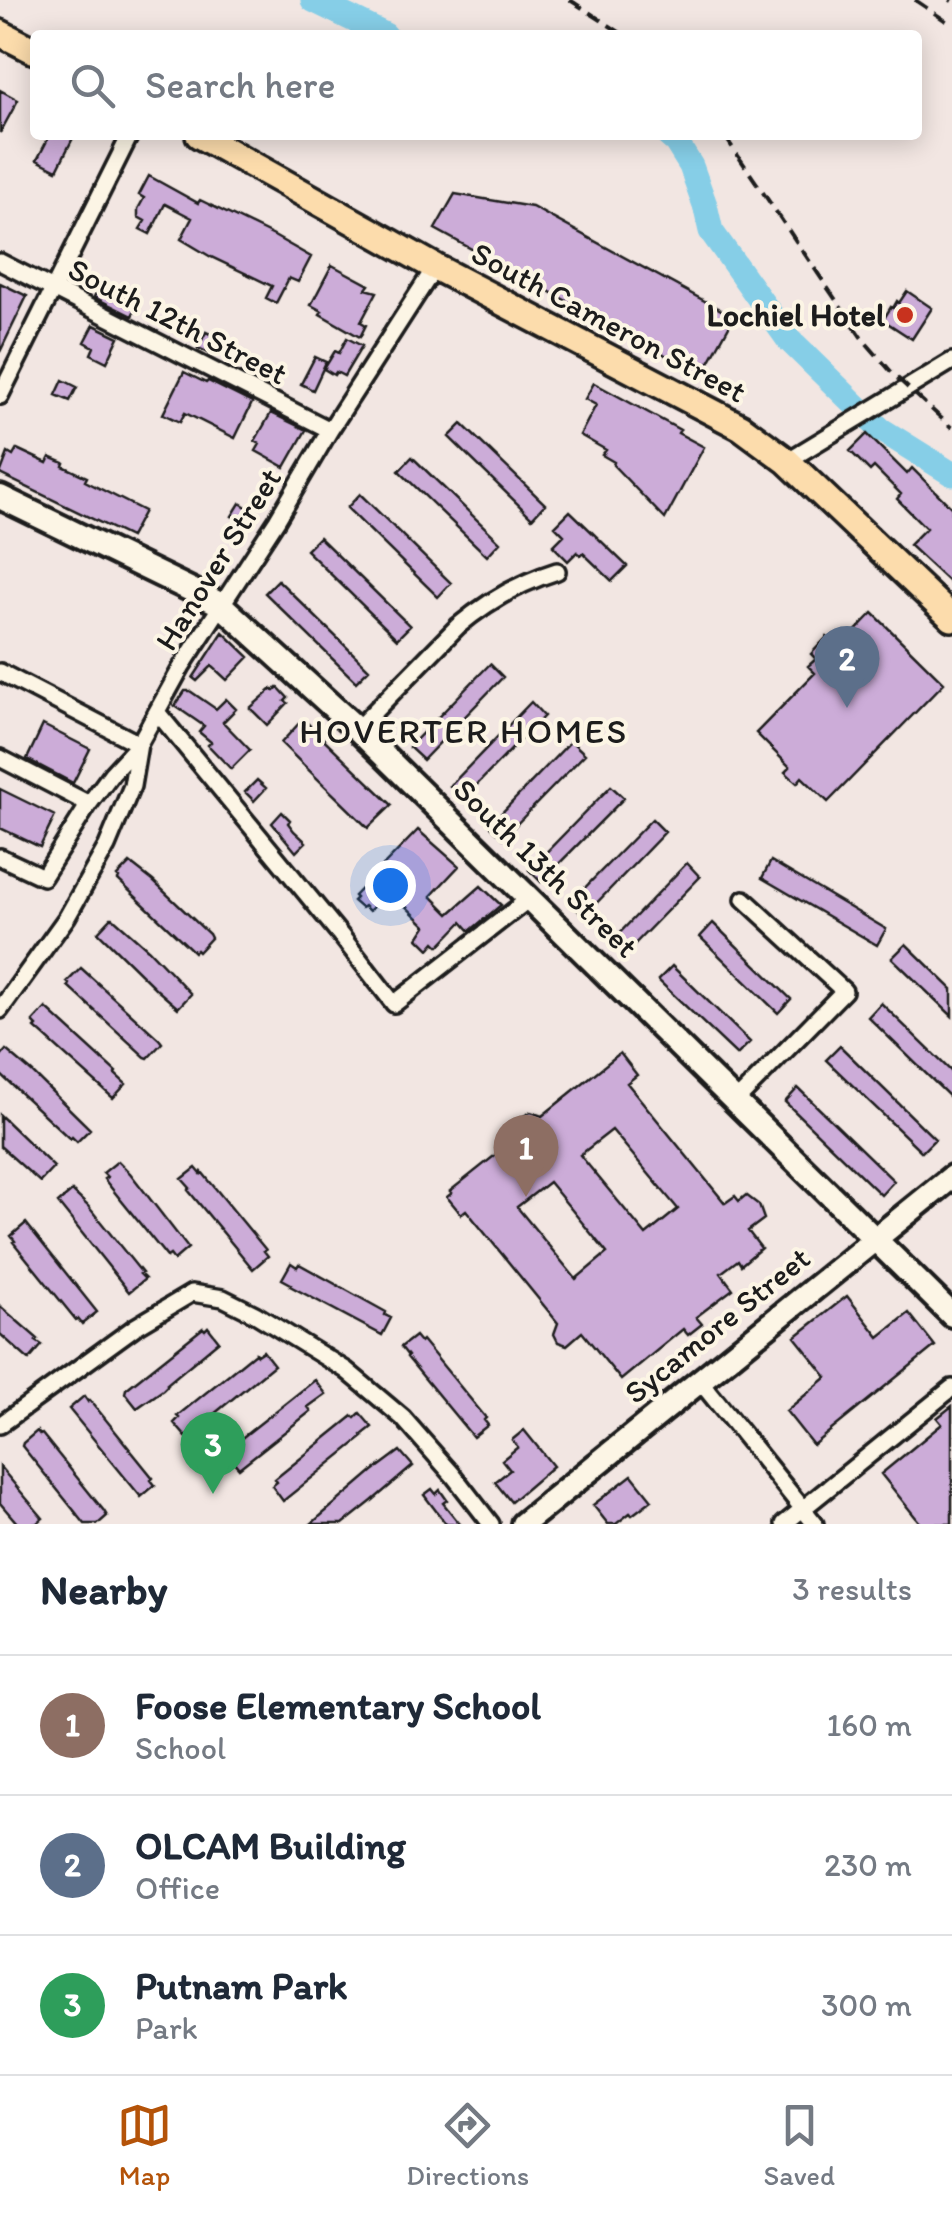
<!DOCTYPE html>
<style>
body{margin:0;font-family:Itim,sans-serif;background:#f6f6f7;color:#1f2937}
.you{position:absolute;left:390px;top:885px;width:35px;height:35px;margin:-25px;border:8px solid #fff;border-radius:50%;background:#1a73e8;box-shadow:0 0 0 15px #1a73e833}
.badge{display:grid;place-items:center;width:65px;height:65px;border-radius:50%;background:#b45309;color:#fff;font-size:32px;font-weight:700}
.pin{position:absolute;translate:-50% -82px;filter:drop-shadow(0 2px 5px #0008)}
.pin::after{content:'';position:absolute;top:52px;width:35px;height:30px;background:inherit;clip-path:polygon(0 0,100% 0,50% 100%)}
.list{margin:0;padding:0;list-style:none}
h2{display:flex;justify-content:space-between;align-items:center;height:130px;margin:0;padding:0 40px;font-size:42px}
h2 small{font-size:32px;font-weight:400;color:#747a83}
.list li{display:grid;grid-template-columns:65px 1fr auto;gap:30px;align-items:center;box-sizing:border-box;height:140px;padding:0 40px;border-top:2px solid #e0e1e3}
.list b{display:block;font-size:38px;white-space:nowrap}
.list p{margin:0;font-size:32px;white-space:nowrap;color:#747a83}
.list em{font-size:32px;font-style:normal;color:#747a83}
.icon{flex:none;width:55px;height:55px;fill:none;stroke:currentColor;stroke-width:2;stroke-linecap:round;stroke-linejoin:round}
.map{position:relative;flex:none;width:952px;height:1524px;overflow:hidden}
.search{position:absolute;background:#fff;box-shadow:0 5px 25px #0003;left:30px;right:30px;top:30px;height:110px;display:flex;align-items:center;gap:25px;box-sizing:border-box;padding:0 35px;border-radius:10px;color:#747a83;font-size:38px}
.sheet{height:550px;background:#fff}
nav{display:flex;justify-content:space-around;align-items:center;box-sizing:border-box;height:140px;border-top:2px solid #e0e1e3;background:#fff;font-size:28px;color:#747a83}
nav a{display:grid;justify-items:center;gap:5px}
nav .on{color:#b45309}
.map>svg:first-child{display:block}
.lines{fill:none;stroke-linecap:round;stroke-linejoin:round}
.river{stroke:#86cee7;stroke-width:25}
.building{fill:#ccacd8;stroke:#1c1c1c;stroke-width:2.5;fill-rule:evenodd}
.street-casing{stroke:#1c1c1c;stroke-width:22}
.secondary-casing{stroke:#1c1c1c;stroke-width:30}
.primary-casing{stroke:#1c1c1c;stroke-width:32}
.street{stroke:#fcf5e5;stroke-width:15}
.secondary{stroke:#fcf5e5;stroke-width:22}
.primary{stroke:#fcdcac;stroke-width:25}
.rail{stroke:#1c1c1c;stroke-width:4;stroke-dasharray:15 8;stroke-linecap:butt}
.poi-dot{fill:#c8321e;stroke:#fcf5e5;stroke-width:4}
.labels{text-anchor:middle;stroke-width:8;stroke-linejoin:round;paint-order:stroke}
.poi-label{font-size:32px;font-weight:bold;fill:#1c1c1c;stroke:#fcf5e5;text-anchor:end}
.street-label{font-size:32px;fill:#1c1c1c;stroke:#fcf5e5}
.neighbourhood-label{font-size:35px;letter-spacing:2.5px;fill:#1c1c1c;stroke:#fcf5e5}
</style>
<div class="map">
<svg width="952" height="1524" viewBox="0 0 952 1524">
<rect width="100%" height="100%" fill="#f2e6e2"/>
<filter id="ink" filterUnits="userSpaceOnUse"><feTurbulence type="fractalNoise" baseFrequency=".01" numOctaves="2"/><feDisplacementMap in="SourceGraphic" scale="20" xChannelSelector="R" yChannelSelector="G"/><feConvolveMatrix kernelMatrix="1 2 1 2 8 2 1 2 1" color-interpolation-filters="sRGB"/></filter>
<g filter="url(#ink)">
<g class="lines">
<path class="river" d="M313,0L385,35
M668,135L676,142L691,166L705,205L711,231L788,339L880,429L952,474"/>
</g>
<path class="building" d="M0,90L18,100L0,133Z
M50,135H66L73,138L57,170L37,160Z
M149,176L198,203L200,200L274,236L311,257L298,282L289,278L276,303L266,298L272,286L211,257L181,239L192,218L165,204L150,234L140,229L145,221L138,217V209L144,198L139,195Z
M455,194L532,207L734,317L702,375L435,229Z
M332,265L369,285L366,289L377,292L361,322L366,325L360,337L320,314L322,311L311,305Z
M0,283L27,296L0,352Z
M100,285L138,303L132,316L94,297Z
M907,291L932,308L912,339L883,320L891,307L893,308L897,301L899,303Z
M94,325L119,337L107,362L91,354L94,347L85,342Z
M206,332L221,339L213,355L198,348Z
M347,338L362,346L344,376L336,372L334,375L324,369L335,351L339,353Z
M315,357L326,362L313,390L301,384Z
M184,372L206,383L208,381L252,403L235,438L185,413L180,422L163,414Z
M63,380L77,387L70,401L56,395Z
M594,383L680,430L678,433L704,447L665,519L613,465L614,462L602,455L606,450L580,435L596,405L585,399Z
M271,413L306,430L285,467L256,451L260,444L255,441Z
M462,424L545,504L532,518L449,437Z
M867,434L907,474L912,468L952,508V585L909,545L926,528L897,499L901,494L874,467L870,471L850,451Z
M17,449L47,463L50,457L64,463L63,466L87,477L85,481L144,511L130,537L0,474L8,453L13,456Z
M412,457L500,542L487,556L399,471Z
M360,494L451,583L438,597L347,508Z
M240,503L256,513L248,526L232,516Z
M570,511L627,566L612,581L583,553L581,555L577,552L568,561L553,546L564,535L555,526Z
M319,537L410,626L397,639L306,550Z
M278,580L369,669L356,682L265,593Z
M873,613L944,683L828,802L802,777L797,783L785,772L790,767L756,733L815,673L808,666L816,659L811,654L827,637L839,648Z
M223,632L249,657L227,680L212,666L197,681L193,678Z
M490,664L503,677L423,760L409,747Z
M278,687L288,698L285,701L288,703L267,725L250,708L272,689L274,691Z
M185,691H190L216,709L226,699L236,709L223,722L250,750L231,769L208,745L211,742L199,732L204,726L175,706Z
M531,702L544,716L463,799L450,786Z
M303,719L392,805L368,828L281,743Z
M43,725L90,749L73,783L27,759Z
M571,741L585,754L503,838L490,825Z
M257,780L266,788L254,801L245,792Z
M611,786L624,798L541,882L529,870Z
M0,789L55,816L40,847L0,828Z
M282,812L290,820L288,823L294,831L306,842L296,852L272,823Z
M652,819L665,832L584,916L570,903Z
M418,830L459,866L431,896L449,914L481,886L501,905L470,931L462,922L439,946L435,942L429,949L418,938L426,926L390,891L369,911L364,906L361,908L353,901L356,898L354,896Z
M771,861L886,929L877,945L762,878Z
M130,863L153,881L209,934L211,938L198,952L196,950L194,952L118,880L119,878L117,876Z
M687,863L700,877L624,955L611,942Z
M111,918H113L149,950L191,994L178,1008L156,989L98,932Z
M713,923L791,999L778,1013L700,937Z
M906,944L952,989V1016L892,958Z
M672,966L750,1042L737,1055L658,980Z
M81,968L159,1039L162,1043L148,1058L145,1057L68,986L69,984L67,982Z
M881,1003L952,1072V1099L868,1017Z
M46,1008L116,1072L115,1074L126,1084L113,1098L35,1028L37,1026L33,1022Z
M840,1046L935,1139L922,1152L826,1060Z
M6,1050L32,1072L90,1129L77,1142L72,1137L70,1139L0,1074V1057Z
M620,1053L637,1075L627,1083L725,1203L735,1196L739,1201L746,1195L759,1205L764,1219L748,1231L761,1248L741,1265L738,1260L721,1273L733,1289L696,1317L702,1324L688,1335L683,1329L621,1380L582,1332L567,1345L558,1342L554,1334L558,1323L466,1210L461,1214L447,1197L452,1193L450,1191L503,1149L502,1147L516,1136L517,1123L520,1118L531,1112L542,1116ZM612,1130L678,1209L646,1235L580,1155ZM549,1182L607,1253L576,1279L517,1207Z
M798,1088L894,1181L881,1195L785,1102Z
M0,1115L54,1167L40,1182L0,1146Z
M118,1161L130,1173L188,1248L174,1260L170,1255L167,1257L104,1179L107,1177L103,1173Z
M196,1168L201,1174L202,1172L266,1250L264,1251L268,1256L253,1269L188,1190L190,1188L182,1179Z
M72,1191L88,1206L142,1273L140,1274L145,1279L129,1292L58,1203Z
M26,1223L97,1312L82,1324L78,1319L76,1320L13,1242L15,1241L11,1236Z
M291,1263L297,1267L299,1264L386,1312L385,1315L391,1318L382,1335L290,1286L291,1284L282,1279Z
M847,1296L879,1337L909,1313L935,1346L813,1445L786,1411L827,1377L795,1337Z
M0,1306L38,1339L36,1341L42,1345L29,1360L0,1334Z
M208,1327L219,1341L167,1384L168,1385L163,1390L137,1408L125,1393L126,1389L203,1328L205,1330Z
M415,1336L420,1342L422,1340L486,1418L484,1420L488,1425L473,1437L407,1357L408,1356L401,1347Z
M263,1351L274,1365L186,1437L174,1423L179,1418L177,1416L255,1353L257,1355Z
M315,1380L326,1394L308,1407L311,1411L239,1468L226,1453L236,1446L234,1444Z
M84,1396L88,1402L90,1400L153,1478L151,1480L155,1485L141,1497L69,1409Z
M952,1406V1524H921L881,1474L942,1424L937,1418Z
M360,1413L372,1427L362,1435L363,1437L283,1501L272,1486L277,1482L275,1479L353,1416L355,1418Z
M524,1430L553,1466L511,1502L495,1482L510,1470L502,1460L518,1447L512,1440Z
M37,1431L40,1435L42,1434L104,1511L107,1516L98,1524H85L22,1446L23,1443Z
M400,1451L413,1466L372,1501L343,1524H311L373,1471Z
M0,1467L43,1518L36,1524H18L0,1503Z
M632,1475L652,1500L632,1515L630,1513L616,1524H608L593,1505Z
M432,1489L436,1494L440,1490L447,1500L443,1503L460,1524H446L424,1495Z"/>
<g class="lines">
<g class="street-casing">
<path id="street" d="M0,262L330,430
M0,396L130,135
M787,461L952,361
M0,672L139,744
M157,712L342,937L394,1004L530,898
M357,729L458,626C488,601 519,583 557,571
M0,758L89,804
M0,857L43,877L89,804L112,773L139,744L182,666L277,520L330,430L435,267
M0,1010L67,917L107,846L132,786L139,744
M736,1101L844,991L744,899
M700,1381L815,1524
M0,1425L135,1327L192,1293L223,1298L255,1314L346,1370L403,1418L453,1475L491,1524
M784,1524L952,1388"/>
</g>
<g class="secondary-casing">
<path id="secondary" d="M0,497L220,604L357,729L952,1315
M523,1524L952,1177"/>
</g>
<g class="primary-casing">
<path id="primary" d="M0,33L35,51
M199,135L435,267L741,427L787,461L952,618"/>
</g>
<use href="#street" class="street"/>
<use href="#secondary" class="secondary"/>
<use href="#primary" class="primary"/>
<path class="rail" d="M570,0L624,35
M915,0L952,25
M950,0L952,1
M724,135L861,337L894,375L952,428"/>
</g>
</g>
<circle class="poi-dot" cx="905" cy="315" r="10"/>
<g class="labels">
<g class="poi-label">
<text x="885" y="326">Lochiel Hotel</text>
</g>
<g class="street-label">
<text transform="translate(178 321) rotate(27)" y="11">South 12th Street</text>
<text transform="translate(609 322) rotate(28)" y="11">South Cameron Street</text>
<text transform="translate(218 559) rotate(-58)" y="11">Hanover Street</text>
<text transform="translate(546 868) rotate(44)" y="11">South 13th Street</text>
<text transform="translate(717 1325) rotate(-39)" y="11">Sycamore Street</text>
</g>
<g class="neighbourhood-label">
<text x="464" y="743">HOVERTER HOMES</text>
</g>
</g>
</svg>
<div class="you"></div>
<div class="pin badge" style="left:526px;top:1197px;background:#8d6e63">1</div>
<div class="pin badge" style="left:847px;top:708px;background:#5c6f8a">2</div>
<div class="pin badge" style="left:213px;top:1494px;background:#2e9e5b">3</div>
<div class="search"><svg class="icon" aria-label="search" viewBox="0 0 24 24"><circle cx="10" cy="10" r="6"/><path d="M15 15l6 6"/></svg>Search here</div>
</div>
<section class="sheet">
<h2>Nearby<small>3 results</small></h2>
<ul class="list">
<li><span class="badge" style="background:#8d6e63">1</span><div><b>Foose Elementary School</b><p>School</p></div><em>160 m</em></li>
<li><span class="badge" style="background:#5c6f8a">2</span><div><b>OLCAM Building</b><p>Office</p></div><em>230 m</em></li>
<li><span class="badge" style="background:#2e9e5b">3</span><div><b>Putnam Park</b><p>Park</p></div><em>300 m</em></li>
</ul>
</section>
<nav>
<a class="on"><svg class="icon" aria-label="map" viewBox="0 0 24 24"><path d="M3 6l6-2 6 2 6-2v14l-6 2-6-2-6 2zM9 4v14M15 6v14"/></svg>Map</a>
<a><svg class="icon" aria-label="directions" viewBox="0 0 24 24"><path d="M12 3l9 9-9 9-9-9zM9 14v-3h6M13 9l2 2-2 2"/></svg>Directions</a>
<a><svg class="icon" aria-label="saved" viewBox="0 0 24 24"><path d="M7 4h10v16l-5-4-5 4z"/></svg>Saved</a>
</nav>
